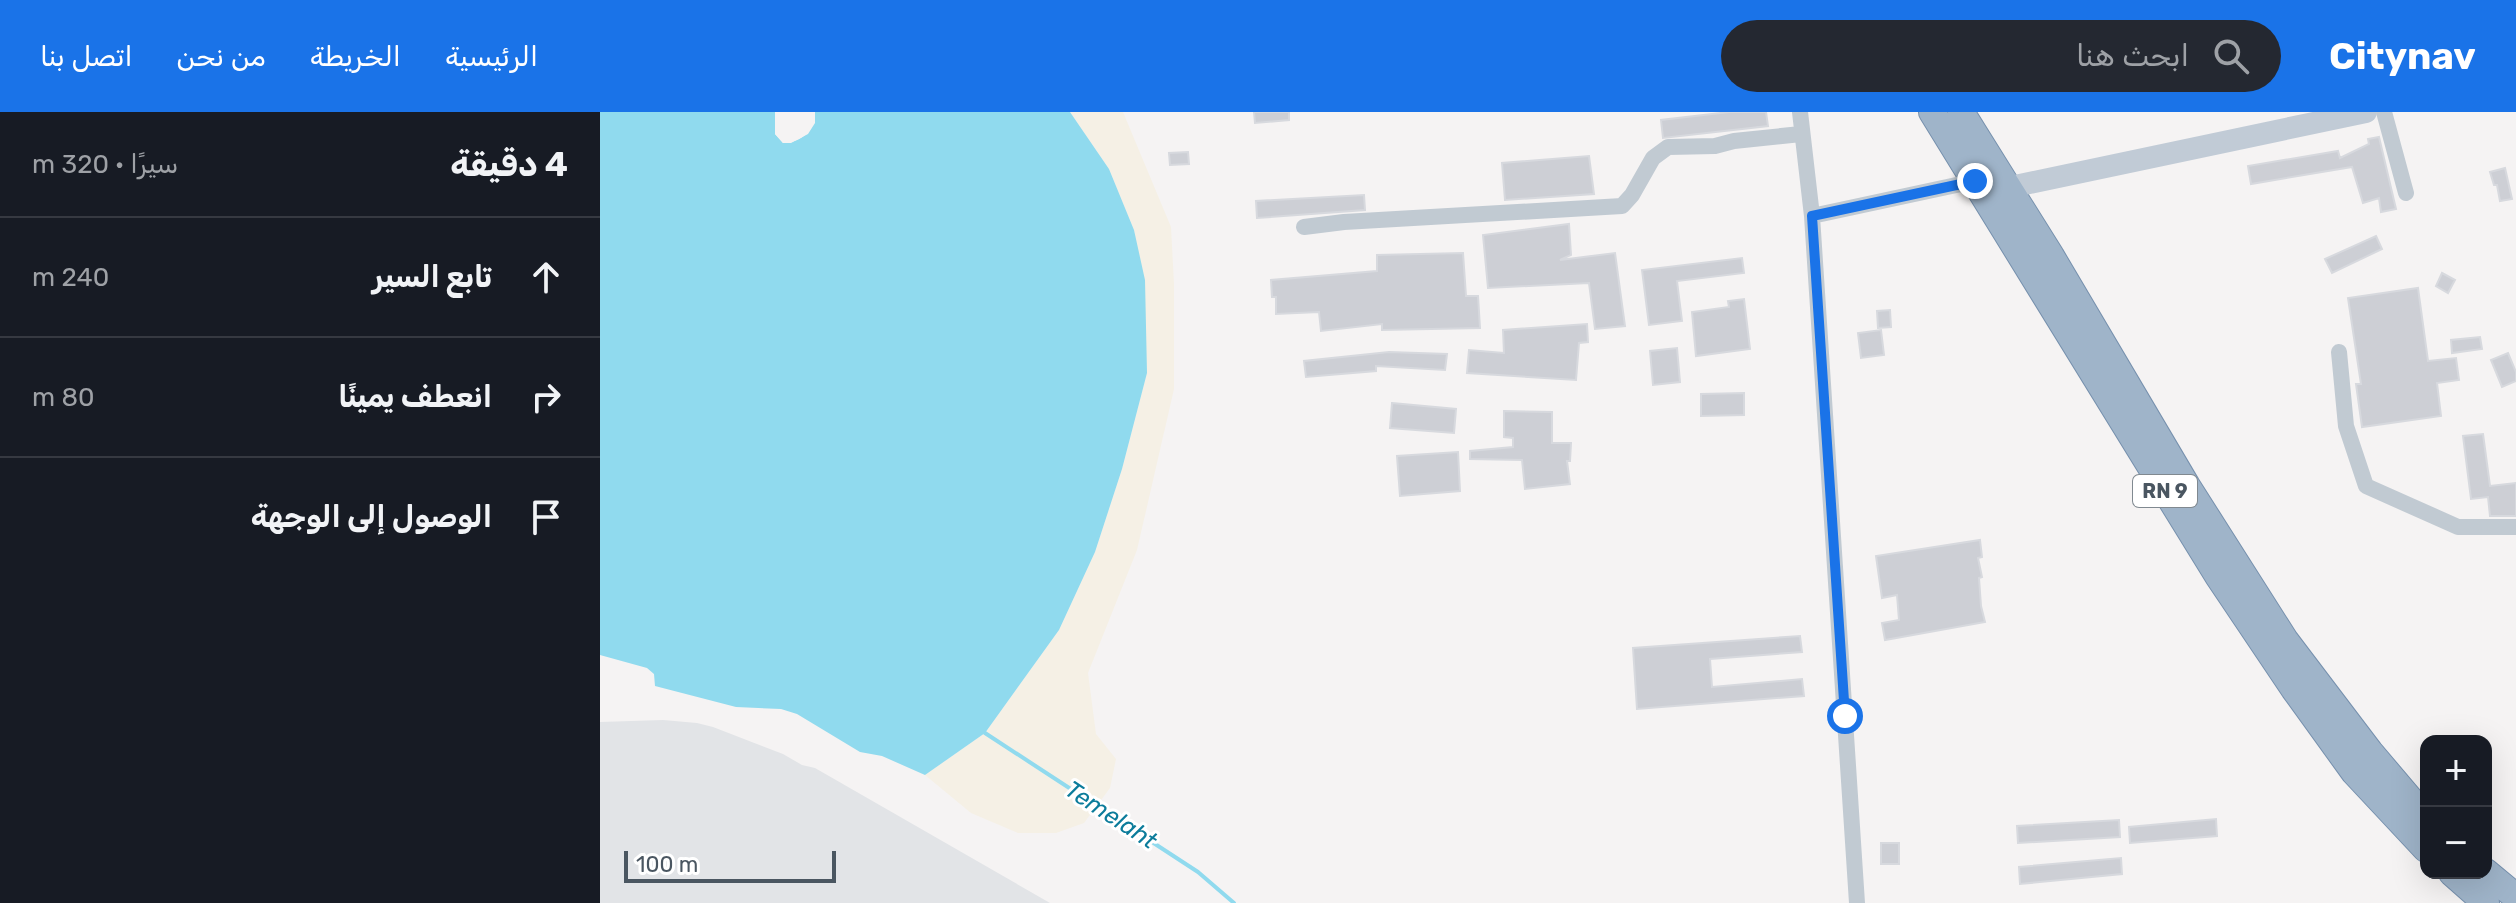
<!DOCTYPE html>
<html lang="ar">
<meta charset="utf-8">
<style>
body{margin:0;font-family:Rubik,"Noto Sans Arabic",sans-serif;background:#242831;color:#f1f3f6;direction:rtl}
.controls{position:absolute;right:24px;bottom:24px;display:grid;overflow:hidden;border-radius:16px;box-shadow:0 8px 32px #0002}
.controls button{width:72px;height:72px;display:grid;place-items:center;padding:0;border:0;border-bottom:2px solid #363941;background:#171b24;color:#f1f3f6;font:40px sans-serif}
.scale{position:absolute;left:24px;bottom:20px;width:212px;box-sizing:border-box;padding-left:8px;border:4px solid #4a5661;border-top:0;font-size:22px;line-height:28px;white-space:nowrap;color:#4a5661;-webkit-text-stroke:6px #fff;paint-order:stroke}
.stop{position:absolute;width:24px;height:24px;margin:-18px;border:6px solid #1a73e8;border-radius:50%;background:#fff}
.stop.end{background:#1a73e8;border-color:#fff;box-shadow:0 2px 8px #0008}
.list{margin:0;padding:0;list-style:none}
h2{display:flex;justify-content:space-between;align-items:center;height:104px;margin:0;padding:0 32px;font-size:34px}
h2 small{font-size:26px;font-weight:400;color:#9ea1a6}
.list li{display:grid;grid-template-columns:52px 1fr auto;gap:24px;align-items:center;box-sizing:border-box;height:120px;padding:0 32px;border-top:2px solid #363941}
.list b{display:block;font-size:30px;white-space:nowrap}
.list em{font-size:26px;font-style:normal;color:#9ea1a6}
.icon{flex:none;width:44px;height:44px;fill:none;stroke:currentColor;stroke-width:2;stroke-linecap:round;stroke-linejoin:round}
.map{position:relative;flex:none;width:1916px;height:791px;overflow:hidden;direction:ltr}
header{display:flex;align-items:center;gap:48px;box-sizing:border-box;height:112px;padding:0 40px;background:#1a73e8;color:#fff}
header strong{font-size:38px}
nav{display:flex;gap:44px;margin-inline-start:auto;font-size:28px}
.search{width:560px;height:72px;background:#242831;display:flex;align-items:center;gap:20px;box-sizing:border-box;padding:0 28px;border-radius:44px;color:#9ea1a6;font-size:30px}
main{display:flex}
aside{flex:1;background:#171b24}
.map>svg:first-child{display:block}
.airport{fill:#e2e4e7}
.sand{fill:#f5f0e5}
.water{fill:#90daee}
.pier{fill:#f5f3f3}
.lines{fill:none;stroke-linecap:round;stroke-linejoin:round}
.stream{stroke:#90daee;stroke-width:4}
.building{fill:#cdcfd5;stroke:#d7d9de;stroke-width:2}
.trunk-casing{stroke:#7690ad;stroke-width:28}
.minor{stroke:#c1cad2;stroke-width:16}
.secondary{stroke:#c1cbd6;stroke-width:22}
.trunk{stroke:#9fb4c9;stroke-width:26}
.route{stroke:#1a73e8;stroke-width:10}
.labels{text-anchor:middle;stroke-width:6;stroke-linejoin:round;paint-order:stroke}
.shield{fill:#fff;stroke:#808990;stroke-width:2}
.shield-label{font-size:20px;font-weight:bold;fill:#4a5661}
.water-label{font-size:24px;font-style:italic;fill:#0c7c9b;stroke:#fff}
</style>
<header>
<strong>Citynav</strong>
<div class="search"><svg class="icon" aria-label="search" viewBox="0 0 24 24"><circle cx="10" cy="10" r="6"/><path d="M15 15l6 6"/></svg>ابحث هنا</div>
<nav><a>الرئيسية</a><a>الخريطة</a><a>من نحن</a><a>اتصل بنا</a></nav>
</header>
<main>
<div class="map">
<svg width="1916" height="791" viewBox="0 0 1916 791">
<rect width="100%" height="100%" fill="#f5f3f3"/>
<path class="airport" d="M63,608L97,611L113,615L183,642L202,653L215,656L450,791H0V610Z"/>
<path class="sand" d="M470,0H523L571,115L574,172V277L537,438L488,561L496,622L516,647L510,676L484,711L456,721H418L371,701L325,663L385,621L459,518L495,440L522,357L547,261L534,118L509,57Z"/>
<path class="water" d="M0,0H175V22L183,31C202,30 215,19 215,0H470L509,57L534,118L545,168L547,261L522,357L495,440L459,518L385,621L325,663L282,644L260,640L197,602L181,597L136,595L55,574L54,562L47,556L0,543Z"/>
<path class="pier" d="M175,0H179V21L184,27H190L206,19L211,10V0H215V11L208,22L191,31H183L175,22Z"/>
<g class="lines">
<path class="stream" d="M385,621L598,760L634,791"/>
</g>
<path class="building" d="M654,0H689V8L655,11Z
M1129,0H1166L1168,14L1063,26L1061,8Z
M1779,25L1796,97L1781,100L1779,86L1763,91L1752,55L1651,72L1648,54L1738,39L1740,46L1769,32L1768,27Z
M588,40L589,52L570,53L569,41Z
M989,44L994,82L905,88L902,51Z
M1905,56L1912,87L1900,89L1897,73H1894L1890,60Z
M764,83L765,98L657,106L656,89Z
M969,112L971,143L960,148L1015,141L1025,214L995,217L989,171L888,176L883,123Z
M1776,124L1782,137L1732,161L1725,147Z
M863,141L866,184H878L880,216L782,218V212L721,219L719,200L676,202V185H672L671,168L777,159V143Z
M1142,146L1144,161L1077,169L1082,209L1049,213L1042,158Z
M1842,161L1855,168L1848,181L1836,174Z
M1818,176L1828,249L1856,246L1859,268L1837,271L1841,304L1762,315L1756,272H1761L1748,186Z
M1144,187L1150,237L1096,244L1092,200L1129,195L1128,189Z
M1290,198L1291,215L1278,216L1277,199Z
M987,212L988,230L979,231L976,268L867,261L869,238L904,241L903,218Z
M1281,218L1284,243L1261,246L1258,221Z
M1880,225L1882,237L1852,241L1851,228Z
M1077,236L1080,270L1053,273L1050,239Z
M789,240L847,242L845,258L776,254V259L706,265L704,249Z
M1908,241L1916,260V269L1902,275L1891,248Z
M1144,281V303L1101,304V282Z
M792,291L856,297L854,321L790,316Z
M904,299L952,300V331H971L970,349H967L970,372L925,377L922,348L870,347V339L913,335V326L904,325Z
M1883,322L1890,374L1916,371V404H1890L1888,385L1871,387L1863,324Z
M858,340L860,379L800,384L797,344Z
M1380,428L1382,445L1378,446L1382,465L1379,466L1381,494L1385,510L1285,528L1282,511L1299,508L1297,483L1282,486L1276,444Z
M1200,524L1202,540L1110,547L1112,575L1202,567L1204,584L1037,597L1033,536Z
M1616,707L1617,724L1530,731L1529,715Z
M1519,708L1520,725L1418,731L1417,714Z
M1281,731H1299V752H1281Z
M1521,746L1522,762L1420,772L1419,755Z"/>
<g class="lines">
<g class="trunk-casing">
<path id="trunk" d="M1332,0L1618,464L1694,577L1754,660L1826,737
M1361,0L1451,144L1587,374L1685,528L1770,640L1826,706
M1886,760L1916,785
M1852,761L1886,791"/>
</g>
<path class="minor" d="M1200,0L1212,104L1257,791
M1784,0L1806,81
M1212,104L1375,69
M704,115L744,110L1022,94L1032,83L1053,46L1068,35L1115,34L1134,29L1201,22
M1739,240L1746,314L1766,374L1858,415H1916"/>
<path class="secondary" d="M1396,78L1766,0"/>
<use href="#trunk" class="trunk"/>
</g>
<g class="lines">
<path class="route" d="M1245,604L1212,104L1375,69"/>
</g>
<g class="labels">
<rect class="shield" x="1533" y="363" width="64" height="32" rx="6"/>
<g class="shield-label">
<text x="1565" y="386">RN 9</text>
</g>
<g class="water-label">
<text transform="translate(511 703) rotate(33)" y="8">Temelaht</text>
</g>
</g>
</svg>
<div class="controls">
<button>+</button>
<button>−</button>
</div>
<div class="scale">100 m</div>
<div class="stop" style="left:1245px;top:604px"></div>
<div class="stop end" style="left:1375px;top:69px"></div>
</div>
<aside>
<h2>4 دقيقة<small>سيرًا · 320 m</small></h2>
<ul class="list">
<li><svg class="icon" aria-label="ahead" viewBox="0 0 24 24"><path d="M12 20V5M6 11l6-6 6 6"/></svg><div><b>تابع السير</b></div><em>240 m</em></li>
<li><svg class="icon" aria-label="right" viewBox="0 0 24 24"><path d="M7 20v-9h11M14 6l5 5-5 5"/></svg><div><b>انعطف يمينًا</b></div><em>80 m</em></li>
<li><svg class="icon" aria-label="arrive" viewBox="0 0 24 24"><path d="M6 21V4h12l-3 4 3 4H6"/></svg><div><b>الوصول إلى الوجهة</b></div></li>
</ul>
</aside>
</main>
